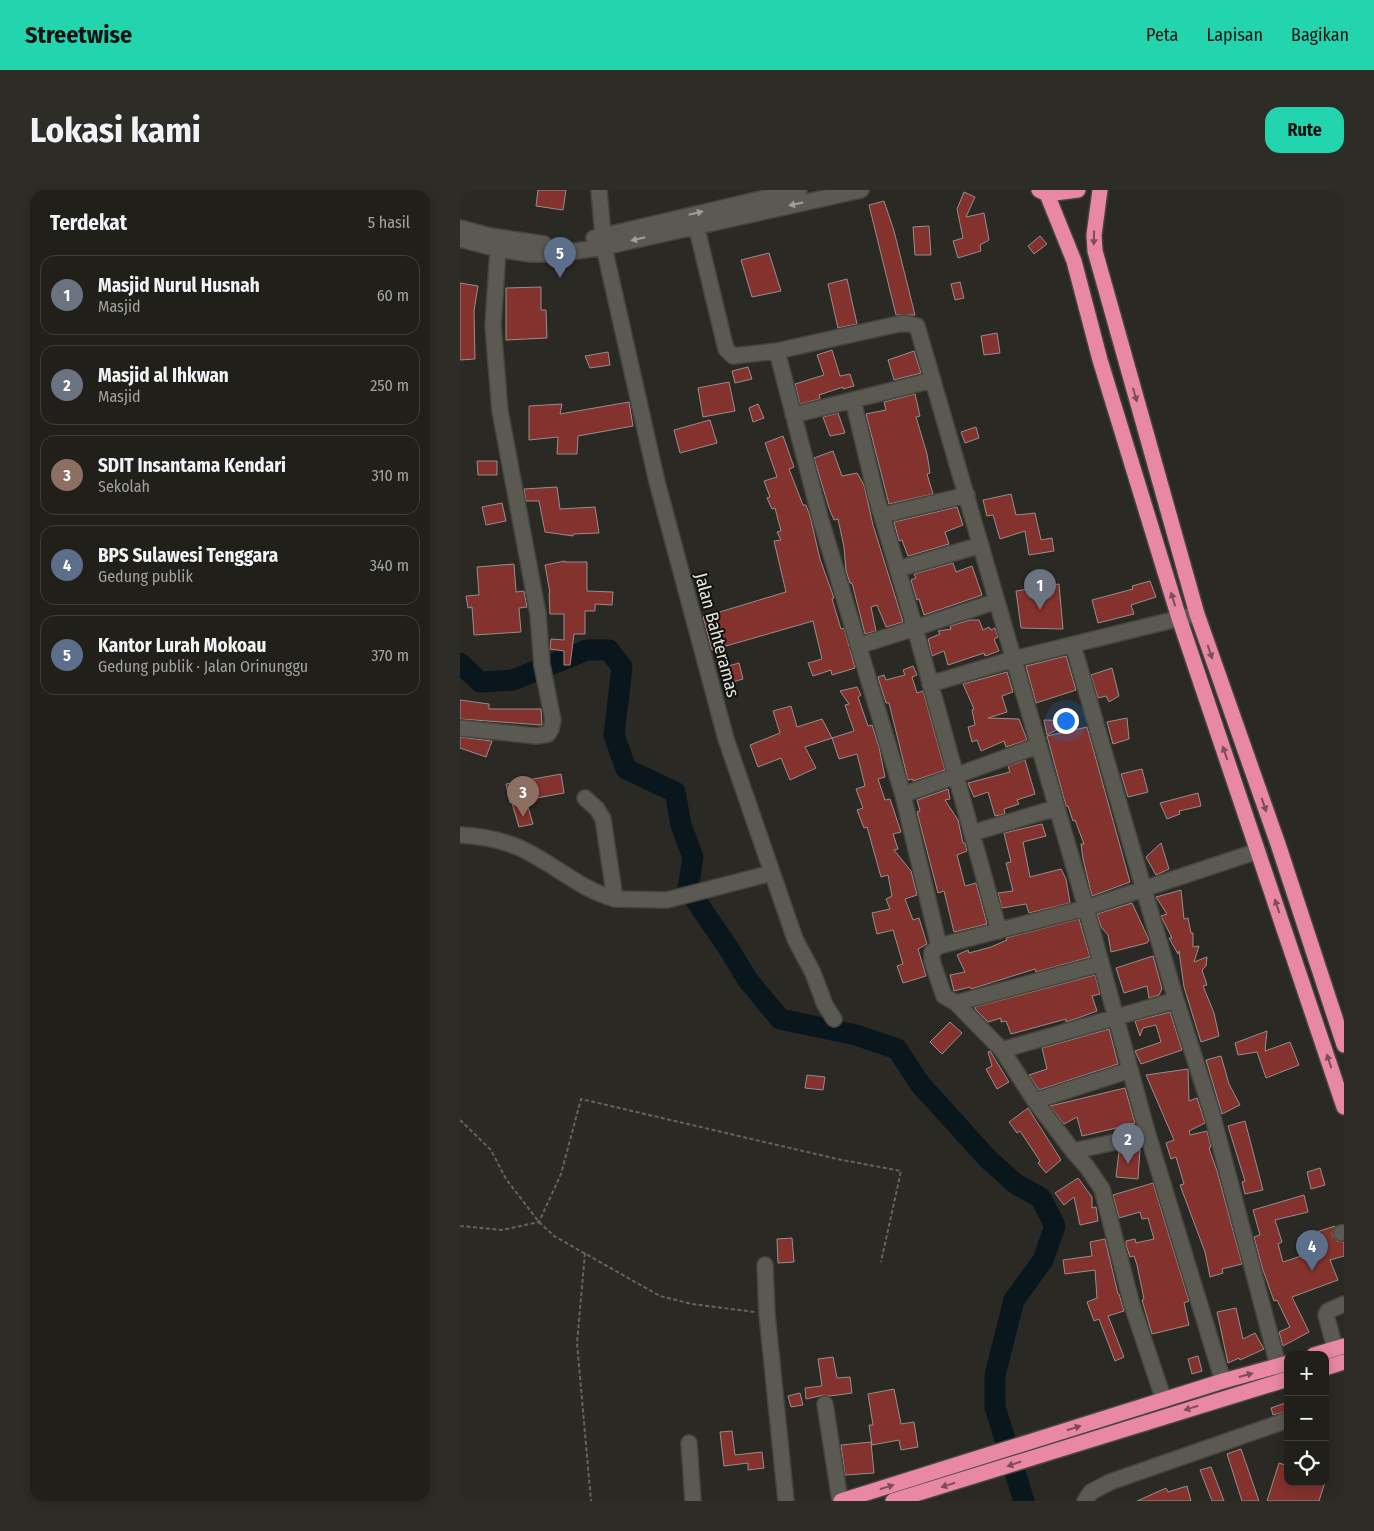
<!DOCTYPE html>
<html lang="id">
<meta charset="utf-8">
<style>
body{margin:0;font-family:"Fira Sans Condensed",sans-serif;background:#2d2c27;color:#f1f3f6}
.controls{position:absolute;right:15px;bottom:15px;display:grid;overflow:hidden;border-radius:10px;box-shadow:0 2px 12px #0003}
.controls button{width:45px;height:45px;display:grid;place-items:center;padding:0;border:0;border-bottom:1px solid #3d3d39;background:#201f1a;color:#f1f3f6;font:25px sans-serif}
.you{position:absolute;left:605px;top:530px;width:18px;height:18px;margin:-12px;border:4px solid #fff;border-radius:50%;background:#1a73e8;box-shadow:0 0 0 8px #1a73e833}
.badge{display:grid;place-items:center;width:32px;height:32px;border-radius:50%;background:#22d5af;color:#fff;font-size:16px;font-weight:700}
.pin{position:absolute;translate:-50% -41px;filter:drop-shadow(0 1px 2px #0008)}
.pin::after{content:'';position:absolute;top:26px;width:18px;height:15px;background:inherit;clip-path:polygon(0 0,100% 0,50% 100%)}
.list{margin:0;padding:0;list-style:none}
h2{display:flex;justify-content:space-between;align-items:center;height:65px;margin:0;padding:0 20px;font-size:21px}
h2 small{font-size:16px;font-weight:400;color:#a2a2a2}
.list li{display:grid;grid-template-columns:32px 1fr auto;gap:15px;align-items:center;box-sizing:border-box;height:80px;margin:0 10px 10px;padding:0 10px;border:1px solid #3d3d39;border-radius:15px}
.list b{display:block;font-size:19px;white-space:nowrap}
.list p{margin:0;font-size:16px;white-space:nowrap;color:#a2a2a2}
.list em{font-size:16px;font-style:normal;color:#a2a2a2}
.icon{flex:none;width:28px;height:28px;fill:none;stroke:currentColor;stroke-width:2;stroke-linecap:round;stroke-linejoin:round}
.map{position:relative;flex:none;width:884px;height:1311px;overflow:hidden;border-radius:15px}
header{display:flex;align-items:center;gap:30px;box-sizing:border-box;height:70px;padding:0 25px;background:#22d5af;color:#111}
header strong{font-size:24px}
nav{display:flex;gap:28px;margin-inline-start:auto;font-size:18px}
.intro{display:flex;align-items:center;justify-content:space-between;box-sizing:border-box;height:120px;padding:0 30px}
h1{margin:0;font-size:35px}
.button{padding:12px 22px;border-radius:15px;background:#22d5af;color:#111;font-size:18px;font-weight:700}
main{display:flex;gap:30px;padding:0 30px}
aside{flex:1;background:#201f1a;border-radius:15px;box-shadow:0 2px 12px #0003}
.map>svg:first-child{display:block}
.lines{fill:none;stroke-linecap:round;stroke-linejoin:round}
.river{stroke:#09171d;stroke-width:21}
.building{fill:#83322d;stroke:#978e8d}
.minor-casing{stroke:#45443f;stroke-width:18}
.highway-casing{stroke:#45443f;stroke-width:18}
.path{stroke:#64635e;stroke-width:2;stroke-dasharray:4 2.5;stroke-linecap:butt}
.minor{stroke:#5a5952;stroke-width:15}
.highway{stroke:#e888a4;stroke-width:15}
.oneway{fill:#9f9e98}
.oneway2{fill:#7d4d5a}
.labels{text-anchor:middle;stroke-width:4;stroke-linejoin:round;paint-order:stroke}
.street-label{font-size:18px;fill:#e4e3df;stroke:#12120f}
</style>
<header>
<strong>Streetwise</strong>
<nav><a>Peta</a><a>Lapisan</a><a>Bagikan</a></nav>
</header>
<div class="intro"><h1>Lokasi kami</h1><a class="button">Rute</a></div>
<main>
<aside>
<h2>Terdekat<small>5 hasil</small></h2>
<ul class="list">
<li><span class="badge" style="background:#6b7280">1</span><div><b>Masjid Nurul Husnah</b><p>Masjid</p></div><em>60 m</em></li>
<li><span class="badge" style="background:#6b7280">2</span><div><b>Masjid al Ihkwan</b><p>Masjid</p></div><em>250 m</em></li>
<li><span class="badge" style="background:#8d6e63">3</span><div><b>SDIT Insantama Kendari</b><p>Sekolah</p></div><em>310 m</em></li>
<li><span class="badge" style="background:#5c6f8a">4</span><div><b>BPS Sulawesi Tenggara</b><p>Gedung publik</p></div><em>340 m</em></li>
<li><span class="badge" style="background:#5c6f8a">5</span><div><b>Kantor Lurah Mokoau</b><p>Gedung publik · Jalan Orinunggu</p></div><em>370 m</em></li>
</ul>
</aside>
<div class="map">
<svg width="884" height="1311" viewBox="0 0 884 1311">
<rect width="100%" height="100%" fill="#2a2923"/>
<g class="lines">
<path class="river" d="M0,473L20,492L53,490L127,460H149L162,477L154,545L166,579L215,602L221,635L233,667L228,699L269,759L287,789L320,829L396,845L437,859L460,894L528,969L556,994L581,1008L595,1036L583,1070L554,1110L535,1185V1217L564,1311"/>
</g>
<path class="building" d="M78,0H106L103,20L76,16Z
M504,2L515,7L506,27L524,23L529,50L520,55L521,61L498,68L493,51L503,48L497,19Z
M424,11L434,41L455,125H436L409,15Z
M469,36L471,65H455L453,37Z
M580,46L587,54L574,64L568,56Z
M309,63L321,101L292,107L281,70Z
M387,89L397,134L378,138L368,94Z
M500,92L504,108L495,110L491,94Z
M0,93L18,96L14,121L15,169L0,170Z
M81,97V120H86L87,148L46,150V98Z
M537,143L540,163L524,165L521,146Z
M372,160L380,186L390,184L394,196L383,199V197L359,205L360,209L340,214L335,194L364,185L357,165Z
M454,161L461,183L434,190L428,170Z
M148,162L150,175L130,178L125,166Z
M288,177L292,189L275,193L272,181Z
M269,192L275,221L243,227L238,198Z
M455,204L460,226L456,227L467,264L470,283L467,284L473,304L429,314L406,224L426,220L424,212Z
M169,212L173,236L118,246L117,264H97L98,247L69,250V216L102,214L100,224Z
M298,214L304,228L293,232L289,218Z
M378,223L385,243L370,246L363,227Z
M250,230L257,253L220,263L214,240Z
M516,237L519,248L505,253L501,242Z
M323,246L334,277L329,279L343,315H346L350,326L360,369L374,408L372,409L381,439L384,438L395,478L372,485L371,480L353,486L348,473L362,469L353,431L252,460L243,427L326,402L314,351L321,350L317,342L321,341L315,318L312,319L307,308L310,307L304,291L317,287L305,253Z
M373,261L382,286L397,283L404,295L413,335L443,432L426,437L417,415L411,417L416,441L405,444L392,393H390L386,381L384,357L378,329L374,330L369,318L354,268Z
M17,271H37V285H18Z
M97,297L100,319L135,317L139,343L113,344V346L85,342L79,311H66L64,299Z
M551,304L556,325L575,323L581,350L592,348L594,361L569,365L565,341L540,349L533,325L527,326L523,310Z
M42,313L46,331L26,335L22,317Z
M497,317L503,335L485,342L489,354L448,366L442,350L439,351L434,332Z
M105,371V372H127V401L153,402L152,415L135,414V421H125V444H114L110,475H104V461L90,459L91,449L104,450V424H90L89,403H90L85,375Z
M493,373L496,382L512,376L522,405L464,425L459,409L457,410L451,390L456,388L454,384Z
M54,374L56,402L64,401L67,417L59,418L61,442L14,445L12,417L8,418L6,406L19,405L17,377Z
M690,391L696,407L671,415L674,424L638,433L632,410L673,399L672,396Z
M599,394L603,439L561,438L556,401Z
M510,430H519L523,440L529,437L531,440L535,438L538,447L534,449L539,461L525,466L524,463L488,475L484,461L472,466L468,449L480,444L478,441L491,439L490,436Z
M606,466L616,500L576,513L566,476Z
M279,473L283,489L269,493L265,477Z
M453,476L457,485L452,487L457,503L463,501L485,580L453,591V589L448,590L429,513H426L418,487L424,485L426,490L445,485L443,480Z
M652,478L659,506L649,512L646,506L638,508L631,485Z
M547,482L553,502L542,506L547,522L528,528L559,529L567,550L546,557L544,551L521,561L517,550L512,552L508,537L515,535L512,520L514,519L503,494Z
M397,497L401,505L398,507L408,536L412,535L419,557L425,587L418,589L425,610L430,609L441,642L433,644L438,659L434,660L451,681L457,705L445,709L453,730L459,728L467,754L458,759L466,786L443,793L437,776L443,774L433,740L417,744L412,723L430,719L426,709L432,706L428,685L421,687L407,637L404,638L397,620L403,618L396,599L405,596L397,564L379,569L372,548L345,557L356,578L330,590L321,568L298,577L290,555L320,543L313,521L331,516L337,537L362,529L372,548L394,541L385,515L389,514L380,501Z
M0,510L29,514V519H81L82,535L0,529Z
M667,528L669,549L653,554L647,532Z
M584,530L613,531L587,545Z
M627,537L670,692L632,706L623,669L621,654H624L615,630L613,631L608,616H606L587,546Z
M0,547L32,551L26,567L0,558Z
M565,570L575,604L557,610L559,614L544,619L545,624L535,626L528,602L514,607L508,593L550,582L548,576Z
M682,579L688,602L668,607L661,584Z
M101,584L104,603L66,610L73,634L59,637L52,613H50L46,594Z
M488,599L490,609L485,610L498,630L503,653H505L507,661L497,665L505,696L516,693L527,734L494,742L484,701L478,703L457,622L460,621L457,610Z
M738,603L741,616L719,621L720,624L707,629L700,613Z
M582,634L586,646L563,652L570,687L601,679L606,689L610,713L569,723L566,714L542,718L538,703L553,701L546,673L551,672L544,643Z
M701,653L709,679L696,685L686,667Z
M721,700L724,729L728,728L731,743H733V757L739,756L734,772L747,767L746,776L742,780L747,795L743,796L754,823L759,846L741,852L724,797L719,761L718,764L709,748H712L701,726L707,724L696,707Z
M672,713L689,750L687,753L651,762L648,745L641,737L637,724Z
M619,729L630,767L576,782L575,779L511,799L510,797L494,801L490,785L505,782L497,765L508,760L509,763L531,757L547,750L546,748Z
M693,766L702,799L699,805L689,808L687,796L664,803L656,778Z
M635,785L640,804L632,806L637,821L618,828L606,832V829L551,844L546,831L541,832V828L528,832L516,820L515,817Z
M710,822L722,860L681,874L675,861L701,852L696,835L683,838L680,846L675,831Z
M490,832L502,843L482,864L470,852Z
M649,839L658,874L579,900L569,885L587,879L582,858Z
M807,841L805,861L830,852L839,875L806,888L797,862L778,865L775,853Z
M530,861L549,892L537,899L526,879L532,876L528,862Z
M761,866L769,894L780,915L762,924L746,870Z
M728,879L729,911L737,908L745,933L729,941L730,945L747,941L751,957L749,958L757,981L782,1074L762,1079L763,1083L750,1087L745,1062L720,995L724,994L716,967L711,969L706,953L714,950L686,885Z
M347,885L365,887L363,900L345,898Z
M665,898L675,933L652,939L622,946L617,927L604,934L590,916Z
M568,918L601,970L586,983L578,973L580,971L560,941L557,943L549,932Z
M785,931L803,1000L785,1004L782,992L785,991L768,936Z
M667,959L680,960L678,989L656,987L659,961Z
M860,978L865,995L851,999L847,982Z
M618,988L632,1007V1018L636,1017L638,1031L620,1035L614,1007L604,1015L595,1003Z
M693,993L729,1111L724,1113L729,1135L692,1144L682,1110L684,1109L677,1075L674,1066L670,1067L666,1055V1051L675,1049L676,1053L694,1049L688,1028L682,1029L680,1022L659,1028L653,1005Z
M844,1005L848,1022L815,1030L822,1052L818,1054L823,1072L844,1065L838,1048L875,1036L872,1043L873,1047L877,1051L884,1052V1066L870,1070L878,1090L832,1107L849,1142L823,1156L819,1142L830,1137L817,1110L814,1111L802,1077L794,1047L800,1045L793,1020Z
M332,1048L334,1072L318,1073L317,1049Z
M645,1049L658,1104H659L664,1121L648,1126L664,1167L655,1171L639,1129L634,1131L627,1112L637,1108L635,1080L605,1084L603,1070L632,1066L630,1052Z
M776,1118L783,1149L795,1143L804,1159L780,1170L779,1168L768,1173L757,1122Z
M738,1166L742,1181L732,1184L728,1169Z
M373,1167L377,1188L390,1187L392,1203L370,1206L364,1205L346,1209L345,1198L362,1196L358,1169Z
M434,1199L441,1234L454,1232L458,1257L441,1260L439,1250L412,1255L409,1235H413L408,1204Z
M340,1203L343,1215L331,1217L328,1206Z
M828,1212V1221L813,1225L811,1218Z
M272,1241L275,1265L302,1262L304,1278L288,1280V1273L264,1276L260,1242Z
M411,1252L414,1283L385,1285L381,1255Z
M781,1259L799,1311H782L767,1264Z
M819,1273L828,1276V1292H865L859,1311H807Z
M751,1277L764,1311H752L740,1280Z
M727,1296L731,1311H677L706,1298L708,1302Z"/>
<g class="lines">
<g class="minor-casing">
<path id="minor" d="M139,0L144,57L197,292L266,549L335,749L353,783L365,815L374,829
M236,35L263,147L266,159L273,166L317,161L434,135L444,133L457,136L626,718L688,945L763,1191
M0,38L30,46L84,54
M134,48L339,0
M0,49L38,59L70,64H95L144,57L401,0
M317,161L360,327L443,605
M393,210L473,190
M333,225L393,210L416,306L455,438L537,411
M423,325L507,305
M438,379L521,355
M613,455L716,810
M398,456L455,438L539,741
M470,494L554,469L737,424
M0,538L76,546L88,544L91,539L93,530L82,475L78,424L40,221L33,136L38,59
M577,556L443,605L479,756L472,762V771L484,806L496,813L640,774
M512,643L596,618
M0,645C20,646 42,650 60,658C93,673 119,699 155,709L143,629L137,619L125,608
M155,709L207,710L312,683
M479,756L626,718L798,661
M496,813L542,860L575,911L613,961L627,977L642,999L672,1115L704,1210
M542,860L716,810L751,920L821,1187
M575,911L670,880
M613,961L688,945
M881,1043H884
M305,1075L307,1124L326,1311
M875,1158L866,1125L868,1121L884,1114
M365,1214L380,1311
M229,1253L233,1311
M625,1311L631,1302L650,1292L828,1230"/>
</g>
<g class="highway-casing">
<path id="highway" d="M579,0L587,4L618,0
M640,0L634,45L635,61L737,424L818,654L884,855
M587,4L614,71L640,170L719,428L884,917
M854,1165L884,1156
M865,1178L884,1172
M381,1311L763,1191L828,1173
M433,1311L828,1189"/>
</g>
<path class="path" d="M0,930L31,960L46,989L79,1032L94,1046L200,1106L232,1114L295,1122
M0,1036L42,1040L79,1032L101,984L121,909L377,969L441,981L421,1072
M125,1063L117,1153L131,1311"/>
<use href="#minor" class="minor"/>
<use href="#highway" class="highway"/>
</g>
<defs><path id="oneway-solid" d="M-6-.8H1V-3.2L6.5 0L1 3.2V.8H-6Z" transform="scale(1.25)"/></defs>
<g class="oneway">
<use href="#oneway-solid" transform="translate(336 14) rotate(168)"/>
<use href="#oneway-solid" transform="translate(236 23) rotate(-13)"/>
<use href="#oneway-solid" transform="translate(178 49) rotate(167)"/>
</g>
<g class="oneway2">
<use href="#oneway-solid" transform="translate(634 48) rotate(91)"/>
<use href="#oneway-solid" transform="translate(675 205) rotate(74)"/>
<use href="#oneway-solid" transform="translate(713 409) rotate(-107)"/>
<use href="#oneway-solid" transform="translate(750 462) rotate(71)"/>
<use href="#oneway-solid" transform="translate(765 563) rotate(-109)"/>
<use href="#oneway-solid" transform="translate(804 615) rotate(71)"/>
<use href="#oneway-solid" transform="translate(817 716) rotate(-108)"/>
<use href="#oneway-solid" transform="translate(869 871) rotate(-108)"/>
<use href="#oneway-solid" transform="translate(786 1185) rotate(-15)"/>
<use href="#oneway-solid" transform="translate(731 1218) rotate(163)"/>
<use href="#oneway-solid" transform="translate(614 1238) rotate(-18)"/>
<use href="#oneway-solid" transform="translate(554 1274) rotate(161)"/>
<use href="#oneway-solid" transform="translate(488 1295) rotate(163)"/>
<use href="#oneway-solid" transform="translate(427 1297) rotate(-17)"/>
</g>
<g class="labels">
<g class="street-label">
<text transform="translate(257 445) rotate(75)" y="6">Jalan Bahteramas</text>
</g>
</g>
</svg>
<div class="controls">
<button>+</button>
<button>−</button>
<button><svg class="icon" aria-label="locate" viewBox="0 0 24 24"><circle cx="12" cy="12" r="6"/><path d="M12 2v4M12 18v4M2 12h4M18 12h4"/></svg></button>
</div>
<div class="you"></div>
<div class="pin badge" style="left:580px;top:420px;background:#6b7280">1</div>
<div class="pin badge" style="left:668px;top:974px;background:#6b7280">2</div>
<div class="pin badge" style="left:63px;top:627px;background:#8d6e63">3</div>
<div class="pin badge" style="left:852px;top:1081px;background:#5c6f8a">4</div>
<div class="pin badge" style="left:100px;top:88px;background:#5c6f8a">5</div>
</div>
</main>
